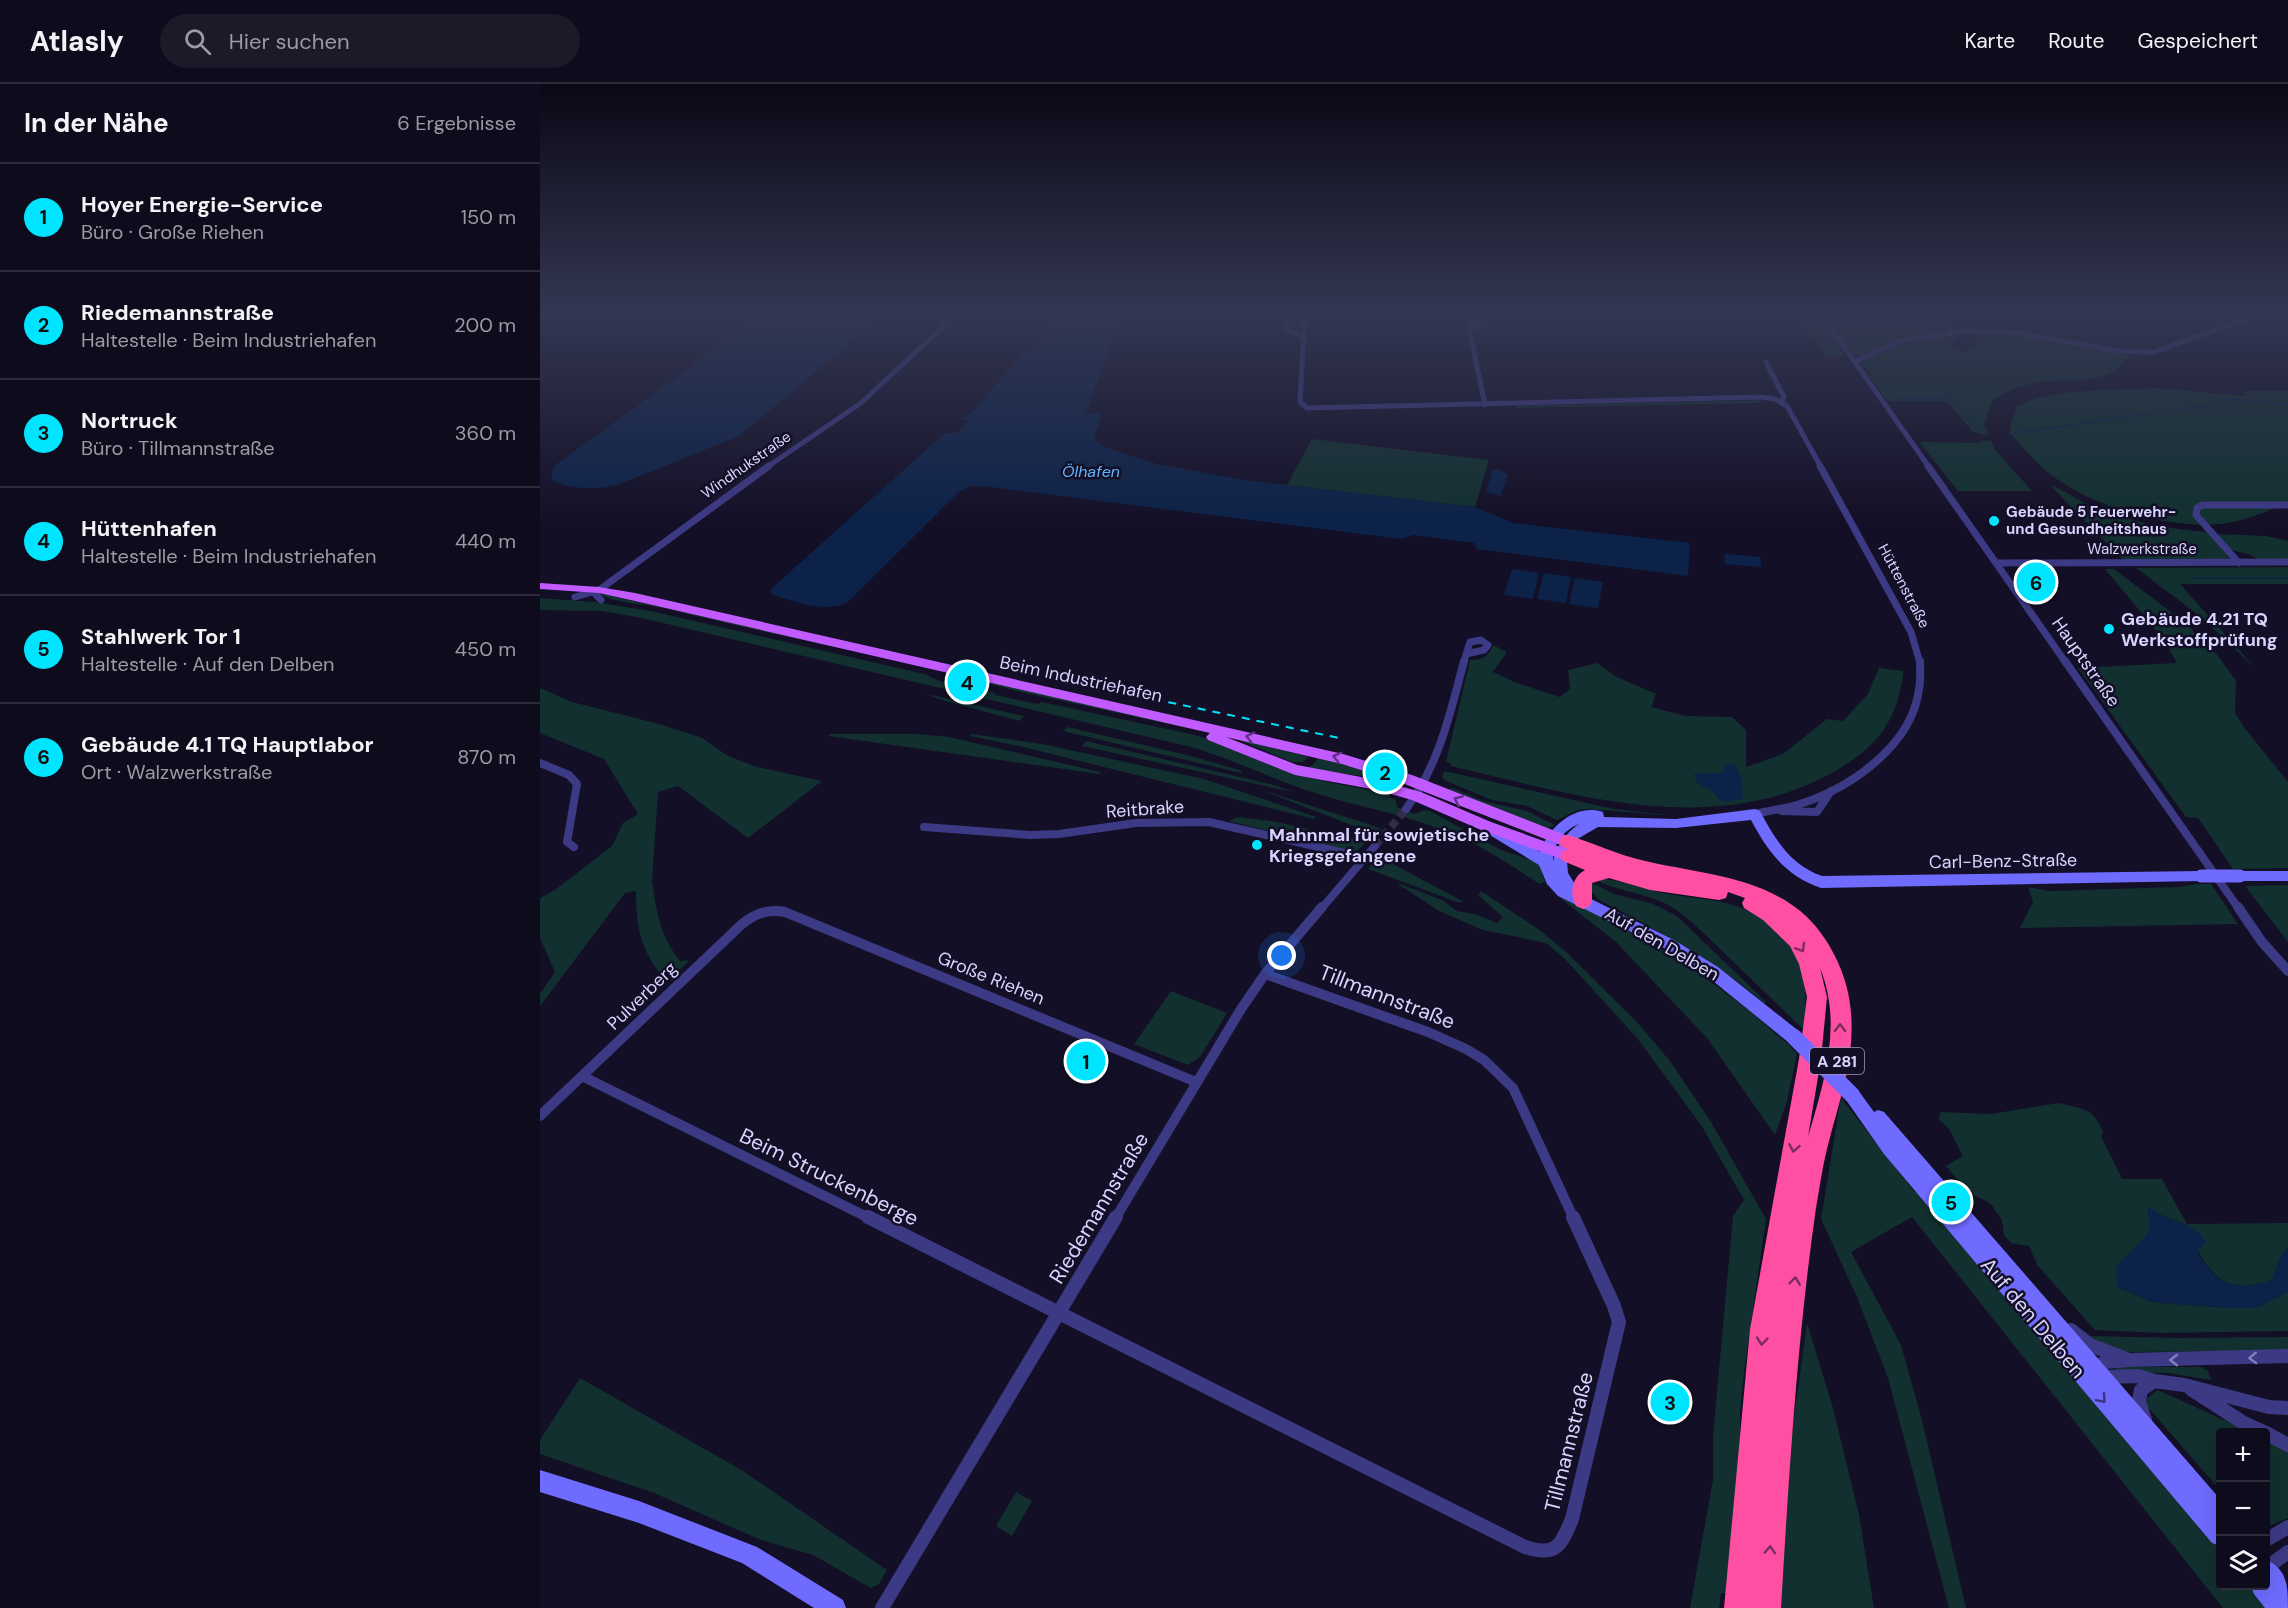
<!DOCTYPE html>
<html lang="de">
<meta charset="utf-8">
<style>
body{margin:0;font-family:"DM Sans",sans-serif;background:#1c1929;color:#f1f3f6}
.controls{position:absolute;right:18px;bottom:18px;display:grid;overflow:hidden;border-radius:6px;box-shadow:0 6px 24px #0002}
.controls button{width:54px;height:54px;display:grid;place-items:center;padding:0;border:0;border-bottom:2px solid #2e2b3b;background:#0e0b1c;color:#f1f3f6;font:30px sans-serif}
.you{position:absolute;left:742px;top:872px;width:21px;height:21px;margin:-15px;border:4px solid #fff;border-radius:50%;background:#1a73e8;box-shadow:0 0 0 9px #1a73e833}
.badge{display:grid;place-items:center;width:39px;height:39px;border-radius:50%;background:#00e5ff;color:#111;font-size:20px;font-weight:700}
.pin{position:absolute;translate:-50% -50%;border:3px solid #fff;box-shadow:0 2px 6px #0006}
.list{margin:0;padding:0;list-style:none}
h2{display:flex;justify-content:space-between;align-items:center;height:78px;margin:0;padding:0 24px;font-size:26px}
h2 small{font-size:20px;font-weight:400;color:#9b9ba3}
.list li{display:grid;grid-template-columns:39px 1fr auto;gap:18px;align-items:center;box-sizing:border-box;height:108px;padding:0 24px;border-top:2px solid #2e2b3b}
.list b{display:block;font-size:22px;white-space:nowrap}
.list p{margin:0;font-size:20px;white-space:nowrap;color:#9b9ba3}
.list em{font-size:20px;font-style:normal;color:#9b9ba3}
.icon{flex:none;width:33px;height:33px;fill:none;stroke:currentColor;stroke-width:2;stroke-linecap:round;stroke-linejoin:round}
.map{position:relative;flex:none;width:1748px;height:1524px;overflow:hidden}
header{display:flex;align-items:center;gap:36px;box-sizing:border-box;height:84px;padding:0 30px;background:#0e0b1c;border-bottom:2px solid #2e2b3b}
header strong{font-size:28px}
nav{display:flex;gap:33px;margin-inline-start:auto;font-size:21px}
.search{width:420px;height:54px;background:#1c1929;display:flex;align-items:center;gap:15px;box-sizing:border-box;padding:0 21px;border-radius:33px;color:#9b9ba3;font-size:22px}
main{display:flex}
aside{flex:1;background:#0e0b1c}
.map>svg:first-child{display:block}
.green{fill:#12302f}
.water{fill:#0c2248}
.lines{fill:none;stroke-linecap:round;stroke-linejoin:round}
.stream{stroke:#0c2248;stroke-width:1.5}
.street-tunnel{stroke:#312d47;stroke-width:8;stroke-dasharray:8 4.5;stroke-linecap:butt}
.street-far4{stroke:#3d3a85;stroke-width:5}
.street-far3{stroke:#3d3a85;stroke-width:7}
.street-far2{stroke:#3d3a85;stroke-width:8}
.street-far1{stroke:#3d3a85;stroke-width:10}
.street{stroke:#3d3a85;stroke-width:14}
.secondary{fill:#6f6bff;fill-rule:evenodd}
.primary{fill:#c25bff;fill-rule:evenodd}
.highway{fill:#ff4fa3;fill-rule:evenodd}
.rail{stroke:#00e5ff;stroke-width:2;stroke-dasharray:8 7;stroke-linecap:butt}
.secondary-bridge-far1{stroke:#6f6bff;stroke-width:13}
.secondary-bridge{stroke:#6f6bff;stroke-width:16}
.oneway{stroke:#623188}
.oneway2{stroke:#7d2c5e}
.oneway3{stroke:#837fbc}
.oneway4{stroke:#38347d}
.poi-dot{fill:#00e5ff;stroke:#130f26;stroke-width:2}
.labels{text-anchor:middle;stroke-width:5;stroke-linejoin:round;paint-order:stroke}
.far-street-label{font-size:15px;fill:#d9d4ff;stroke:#130f26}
.far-poi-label{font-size:15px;font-weight:bold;fill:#d9d4ff;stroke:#130f26;text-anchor:start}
.far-water-label{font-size:16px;font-style:italic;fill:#62b6ff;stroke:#130f26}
.shield{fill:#130f26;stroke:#9e99be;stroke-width:1.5}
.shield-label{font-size:16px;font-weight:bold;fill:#d9d4ff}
.poi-label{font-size:18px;font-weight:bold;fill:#d9d4ff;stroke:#130f26;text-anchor:start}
.street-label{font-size:18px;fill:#d9d4ff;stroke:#130f26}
.near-street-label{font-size:21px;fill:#d9d4ff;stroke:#130f26}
</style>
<header>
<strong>Atlasly</strong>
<div class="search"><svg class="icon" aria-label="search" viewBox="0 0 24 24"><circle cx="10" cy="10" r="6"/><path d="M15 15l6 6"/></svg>Hier suchen</div>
<nav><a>Karte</a><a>Route</a><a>Gespeichert</a></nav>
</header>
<main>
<aside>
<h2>In der Nähe<small>6 Ergebnisse</small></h2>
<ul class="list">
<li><span class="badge">1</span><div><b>Hoyer Energie-Service</b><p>Büro · Große Riehen</p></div><em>150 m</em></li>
<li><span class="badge">2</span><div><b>Riedemannstraße</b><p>Haltestelle · Beim Industriehafen</p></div><em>200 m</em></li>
<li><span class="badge">3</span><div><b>Nortruck</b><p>Büro · Tillmannstraße</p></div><em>360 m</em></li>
<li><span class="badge">4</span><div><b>Hüttenhafen</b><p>Haltestelle · Beim Industriehafen</p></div><em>440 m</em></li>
<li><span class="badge">5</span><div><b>Stahlwerk Tor 1</b><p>Haltestelle · Auf den Delben</p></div><em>450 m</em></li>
<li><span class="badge">6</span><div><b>Gebäude 4.1 TQ Hauptlabor</b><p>Ort · Walzwerkstraße</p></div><em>870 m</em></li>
</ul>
</aside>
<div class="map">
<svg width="1748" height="1524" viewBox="0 0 1748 1524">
<rect width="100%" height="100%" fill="#130f26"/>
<path class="green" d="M1250,227H1275L1304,270L1302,273H1286L1275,256Z
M1280,227H1389L1404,245C1389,255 1366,252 1349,258C1337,263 1324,278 1311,268Z
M1451,249L1506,254L1589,271C1585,275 1581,282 1577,285C1555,300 1523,295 1499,298C1481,301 1467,307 1452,316L1444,341L1449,352L1433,348L1407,317H1347L1329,292L1332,291L1324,281L1328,278L1323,280V284L1321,282C1325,264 1397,253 1415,250L1417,252L1410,263L1422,268L1436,262L1434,256L1438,251Z
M1616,304L1705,312L1704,307H1748V418C1726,428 1703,438 1679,440C1626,445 1551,422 1510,390C1495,378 1482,362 1469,348L1476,323C1511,303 1576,307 1616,304Z
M1219,316L1220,319L975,324L976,322Z
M772,355L949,376L935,423L747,401Z
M1440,356L1451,357L1456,367L1492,407H1418L1379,358L1442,359Z
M1511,402C1525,406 1539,417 1553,423C1590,438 1628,445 1668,448L1689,473L1687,475L1584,477Z
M1677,450L1726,452L1748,457V475H1718L1708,470L1691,466Z
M1748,483V500H1640L1717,586L1661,533L1596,484Z
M1565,485H1574L1644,538L1678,572L1696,597L1695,629L1703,642L1748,698V784L1693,785L1658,734L1646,733L1538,584L1637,579L1624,556Z
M63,510L392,584L391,585C304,564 215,547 128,525C108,520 79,520 61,511Z
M0,514L54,518L111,527L384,590L402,598L455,609V611L498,620L502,618L650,650L676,657L734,683L787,698L850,710L849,713L856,716L857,723L874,730L884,726L890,727L961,766L995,777L999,780L1005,798L1000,800C967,779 933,755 895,743C852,728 807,720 763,705C725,692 690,674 651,663L102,534L62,527L0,526Z
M953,561L967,568L953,588L974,598L1020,613L1030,605L1028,586L1057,579L1075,592L1116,610L1111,623L1146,632L1192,633L1206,646V683L1243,670L1287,635L1303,637L1328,610L1339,584L1363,587V591C1356,641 1335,664 1292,689C1172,755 1035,711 911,682V679L906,678L930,576C943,576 948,573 953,561Z
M395,585L622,636L768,673L763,678H752L694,654L476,607Z
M0,604L32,618L119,640L162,654L188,672L217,683L282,697L208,754L138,702L118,708L112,797C117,830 120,852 141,878L145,876L149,877L127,898C101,868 96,846 96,807L85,809L0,922V910L15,888L0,854V814L15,806L72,762L83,739L98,730L64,675L0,649Z
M383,609L484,632L480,637L405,617Z
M527,643L647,671L703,687L701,689L523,647Z
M290,650H378L409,653L560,688V690L288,652Z
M432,650L502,660L664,695L776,733L774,735L483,663L430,652Z
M546,657L734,701L757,709L542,662Z
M779,672L861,698L858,700L828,693L764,684L773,681Z
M904,687L1074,725L1136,732L1048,725L1038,726L1017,736L987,722L952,716L906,697L902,694Z
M912,704L943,717L987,727L1015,741L1006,745L909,705Z
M719,705L831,741L871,757L870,758L816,743Z
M698,733L737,738L826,758L815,769L689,737Z
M842,766L857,773L853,780L924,818H917L828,785Z
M1054,795C1075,793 1101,805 1122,809C1147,814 1174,814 1199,823C1254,844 1273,890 1263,945L1153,839C1143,831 1134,823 1122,818C1100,808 1076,807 1054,795Z
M855,798L902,816L917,827L935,830L957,839L963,833L938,811L941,807L998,845L1025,867L1096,937L1130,977L1171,1038L1226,1135L1205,1281L1200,1327V1368L1186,1509H1181L1179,1524H1150L1173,1396V1352L1193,1132L1204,1116L1161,1041L1097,954L1025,875L1006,859L943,846L899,827Z
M1050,798L1074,810L1113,820L1137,832L1226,918L1224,919C1175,876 1117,846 1059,816L1048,804Z
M1657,800H1671L1698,840L1480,844L1493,818L1488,803L1509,807L1638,803Z
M1748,801V858L1705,802Z
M1019,813C1108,850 1187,903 1257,969L1247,1017L1235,1051L1167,954L1076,858Z
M631,907L687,929L660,973L648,981L594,960Z
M1301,1014L1374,1107L1380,1110L1680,1463V1502H1714L1731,1524H1683L1372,1133L1311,1168L1361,1261L1382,1336L1426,1524H1409L1348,1294L1317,1213L1281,1135Z
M1519,1019C1543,1025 1554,1024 1563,1048L1561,1053L1582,1095H1622L1647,1140L1748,1139V1163L1740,1173L1732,1196C1678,1216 1665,1182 1644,1140L1627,1134L1608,1124L1610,1147L1595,1165L1578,1203L1612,1218L1688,1224H1716L1748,1208V1247L1620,1249L1555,1246L1498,1182L1489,1162L1471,1159L1464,1151L1462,1136L1450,1119L1429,1109L1406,1082L1423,1072L1409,1045L1398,1035L1401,1028L1451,1030Z
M1267,1239L1293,1324L1319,1431L1334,1524H1237L1244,1406Z
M1551,1252L1638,1254L1748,1253V1267L1577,1268L1551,1258Z
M1574,1283H1661L1668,1287L1671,1296L1628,1289H1578Z
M40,1294L203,1387L347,1486L339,1500L331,1504L273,1471L221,1456L114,1409L0,1370V1356Z
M1618,1306L1710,1348H1680V1406L1606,1321L1607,1314Z
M1726,1356L1748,1366V1434L1726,1443Z
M476,1408L492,1417L472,1452L456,1442Z"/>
<path class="water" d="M224,227H348L199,352L77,401C58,405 30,407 13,396L11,389L14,382L166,272L163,270Z
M524,227H582L546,329H562L554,354L564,363L617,380L704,396L935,423L974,439L1150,459L1148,492L937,465L934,459L874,451L861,455L442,402H431L420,407L308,518C286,530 255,518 231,510L232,504L405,349H416L429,337L420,336L434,326L483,269H486Z
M953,385L961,386L968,391L961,412L946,408Z
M1187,470L1219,473L1221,475V483L1185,480L1184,471Z
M972,485L999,489L993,515L964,511Z
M1004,489L1031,493L1026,519L997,515Z
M1035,494L1063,498L1058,524L1029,520Z
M1194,680L1202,694L1203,715C1188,717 1181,722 1172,707C1163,702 1156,702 1154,690L1183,689L1186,681Z
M1608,1123L1627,1134L1644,1140L1660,1149L1666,1158L1657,1167C1675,1201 1696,1209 1732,1196L1740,1173L1748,1163V1208L1716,1224H1688L1612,1218L1578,1203L1575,1184L1610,1147Z"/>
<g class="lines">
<path class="stream" d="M1397,297L1437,347
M1353,314H1412
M1474,349L1670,321L1679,317L1698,315L1748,321
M1651,494H1748"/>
<path class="street-tunnel" d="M835,762L866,725"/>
<path class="street-far4" d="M765,227L760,318L767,324L1221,313L1235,315L1247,322L1281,383
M1279,227L1389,383
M1393,227L1413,248
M934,239L939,241L929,245L928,241Z
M929,245L945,321
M764,253L745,245L748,234L765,232
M1316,277L1360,257L1426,247L1480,249L1579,267L1614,268L1729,227
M1226,278L1244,313L1242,318
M227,383L321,319L420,227"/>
<path class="street-far3" d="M1280,382L1371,548L1380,579
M1388,382L1526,579
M1457,479L1748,478
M1699,479L1656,431L1657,424L1663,421H1748
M59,506L56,511L61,516
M35,513L59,506L229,382
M941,556L948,561L944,566L926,570L930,558Z
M924,579L926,570"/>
<path class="street-far2" d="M1525,577L1699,825
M0,679L29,691L37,700L27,758L34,763
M866,725C899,681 910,630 924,577
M1242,727L1277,728L1291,707
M1215,730C1230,726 1245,725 1260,720C1310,704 1372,662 1379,605C1381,596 1380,586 1380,577
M384,743L490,751L519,750L596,739L669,738L813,771L823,776
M781,825L835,762"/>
<path class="street-far1" d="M1698,823L1722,858L1748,887
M725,890L888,948L926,965L944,976L973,1004L1034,1135
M42,992L331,1135
M0,1032L202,840C216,829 228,825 245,828L656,998
M575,1135L701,925L725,890L782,823"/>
<path class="street" d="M328,1133L985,1463C1016,1473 1021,1462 1032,1435L1079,1238L1074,1222L1033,1133
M1531,1246L1550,1261L1589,1276
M1552,1286L1565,1278L1589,1276L1748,1272
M1564,1293L1598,1292L1614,1297L1644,1301L1729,1323L1748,1324
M1651,1305L1702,1338L1724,1348
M1605,1336L1599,1317L1601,1306L1614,1297
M1726,1349L1748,1361
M1726,1456L1748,1443
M1726,1484L1748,1468
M342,1524L576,1133"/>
<path class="secondary" d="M1215,725L1220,727C1235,755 1250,781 1282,792L1661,787L1666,788L1668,792L1666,796L1661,797L1281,804C1246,792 1228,768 1211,736L1136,744L1058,743L1039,754L1030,766L1027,777L1028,789L1041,810L1134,856L1178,883L1260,948L1262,953L1260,958L1254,960L1248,958L1168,893L1124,864L1018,812L1007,800L999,781L948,750L946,746L953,741L958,742L1000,768C1008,744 1035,719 1063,728L1064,733L1136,735ZM1039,740C1026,749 1017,761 1013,777C1012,760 1024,746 1039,740Z
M1700,787H1748V797H1700L1695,796L1693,792L1695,788Z
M1312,1003L1318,1006L1334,1028L1338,1026L1344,1028L1680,1415V1462L1672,1459L1344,1070L1306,1016L1304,1011L1306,1006Z
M0,1386L99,1417L217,1463L303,1516L306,1524H274L202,1479L99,1439L0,1408Z
M1726,1476C1748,1485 1748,1504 1748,1524H1725L1714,1510L1711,1502H1726Z"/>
<path class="primary" d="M0,499L59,503L95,509L803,670L872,691L1033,754L1035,758L1033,762H1023L862,699L802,680L686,653L757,681L837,696L881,708L951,738L1026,765L1029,769L1026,773L1021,775L941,746L872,716L837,706L755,691L668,656L666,653L670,649L95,517L59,509L0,505Z"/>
<path class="highway" d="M1028,751C1053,759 1076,770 1101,776C1158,790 1223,791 1268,834C1292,858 1309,895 1311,929C1315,973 1300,1015 1289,1057C1283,1079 1280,1101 1276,1124C1257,1256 1249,1390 1241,1524H1184L1210,1245L1259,975L1267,913L1259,880L1250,862L1223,836L1204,824L1202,819L1205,814L1188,808L1186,814L1179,816L1110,806L1069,794L1052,799V817L1050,822L1043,825L1036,822C1029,809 1032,793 1045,786L1023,777L1020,772L1023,767L1028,765L1022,763L1019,758L1022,753ZM1280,884C1303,940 1284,998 1268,1053L1281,975L1287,913Z"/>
<path class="rail" d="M599,612L799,654"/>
<path class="secondary-bridge-far1" d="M1661,792H1700"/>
<path class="secondary-bridge" d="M1254,953L1312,1011"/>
</g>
<defs><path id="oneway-chevron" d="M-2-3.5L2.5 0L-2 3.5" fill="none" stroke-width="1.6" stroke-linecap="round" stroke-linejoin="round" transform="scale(1.5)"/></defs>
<g class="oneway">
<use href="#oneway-chevron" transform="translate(710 653) rotate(-167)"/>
<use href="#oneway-chevron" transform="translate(797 673) rotate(-165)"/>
<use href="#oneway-chevron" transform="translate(918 716) rotate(-157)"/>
</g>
<g class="oneway2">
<use href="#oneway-chevron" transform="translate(1261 864) rotate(59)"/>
<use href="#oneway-chevron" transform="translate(1300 944) rotate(-89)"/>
<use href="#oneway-chevron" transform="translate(1254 1064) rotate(100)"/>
<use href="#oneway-chevron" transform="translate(1255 1197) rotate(-83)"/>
<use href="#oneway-chevron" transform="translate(1222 1257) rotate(95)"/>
<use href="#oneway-chevron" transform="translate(1230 1466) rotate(-86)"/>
</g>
<g class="oneway3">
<use href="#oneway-chevron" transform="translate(1713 1274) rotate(178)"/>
<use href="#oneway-chevron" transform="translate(1634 1276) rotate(180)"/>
</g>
<use class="oneway4" href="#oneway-chevron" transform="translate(1562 1315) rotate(49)"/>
<linearGradient id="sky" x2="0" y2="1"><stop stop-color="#0a0815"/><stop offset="0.52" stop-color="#333752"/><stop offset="1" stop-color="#333752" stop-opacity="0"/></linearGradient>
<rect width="1748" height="440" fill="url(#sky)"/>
<g class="poi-dot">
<circle cx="1454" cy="437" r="6"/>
<circle cx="1569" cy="545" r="6"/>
<circle cx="717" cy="761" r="6"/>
</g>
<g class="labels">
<g class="far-street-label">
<text transform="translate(206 381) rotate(-35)" y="5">Windhukstraße</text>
<text x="1602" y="470">Walzwerkstraße</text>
<text transform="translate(1364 502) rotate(62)" y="5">Hüttenstraße</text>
</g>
<g class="far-poi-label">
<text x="1466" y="433">Gebäude 5 Feuerwehr-<tspan x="1466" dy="17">und Gesundheitshaus</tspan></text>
</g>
<g class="far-water-label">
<text x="551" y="393">Ölhafen</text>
</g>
<rect class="shield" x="1270" y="964" width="54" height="26" rx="4.5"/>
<g class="shield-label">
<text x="1297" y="983">A 281</text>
</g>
<g class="poi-label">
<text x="1581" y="541">Gebäude 4.21 TQ<tspan x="1581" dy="21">Werkstoffprüfung</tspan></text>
<text x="729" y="757">Mahnmal für sowjetische<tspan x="729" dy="21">Kriegsgefangene</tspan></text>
</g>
<g class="street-label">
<text transform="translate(1546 578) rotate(55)" y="6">Hauptstraße</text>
<text transform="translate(541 595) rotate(12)" y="6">Beim Industriehafen</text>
<text transform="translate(605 725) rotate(-4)" y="6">Reitbrake</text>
<text transform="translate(1463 777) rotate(-1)" y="6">Carl-Benz-Straße</text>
<text transform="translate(1122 860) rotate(30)" y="6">Auf den Delben</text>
<text transform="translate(451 894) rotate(22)" y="6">Große Riehen</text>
<text transform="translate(102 912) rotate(-44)" y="6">Pulverberg</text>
</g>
<g class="near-street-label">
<text transform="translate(847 913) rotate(21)" y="7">Tillmannstraße</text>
<text transform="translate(289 1093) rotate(26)" y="7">Beim Struckenberge</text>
<text transform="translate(559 1124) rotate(-59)" y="7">Riedemannstraße</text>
<text transform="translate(1493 1234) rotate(50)" y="7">Auf den Delben</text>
<text transform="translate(1029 1358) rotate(-76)" y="7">Tillmannstraße</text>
</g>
</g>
</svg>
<div class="controls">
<button>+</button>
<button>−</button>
<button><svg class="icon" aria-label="layers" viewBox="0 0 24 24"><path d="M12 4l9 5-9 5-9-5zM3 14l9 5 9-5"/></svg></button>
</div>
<div class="you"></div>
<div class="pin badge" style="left:546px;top:977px">1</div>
<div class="pin badge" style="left:845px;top:688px">2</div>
<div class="pin badge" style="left:1130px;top:1318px">3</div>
<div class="pin badge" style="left:427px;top:598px">4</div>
<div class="pin badge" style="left:1411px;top:1118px">5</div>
<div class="pin badge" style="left:1496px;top:498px">6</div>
</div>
</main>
